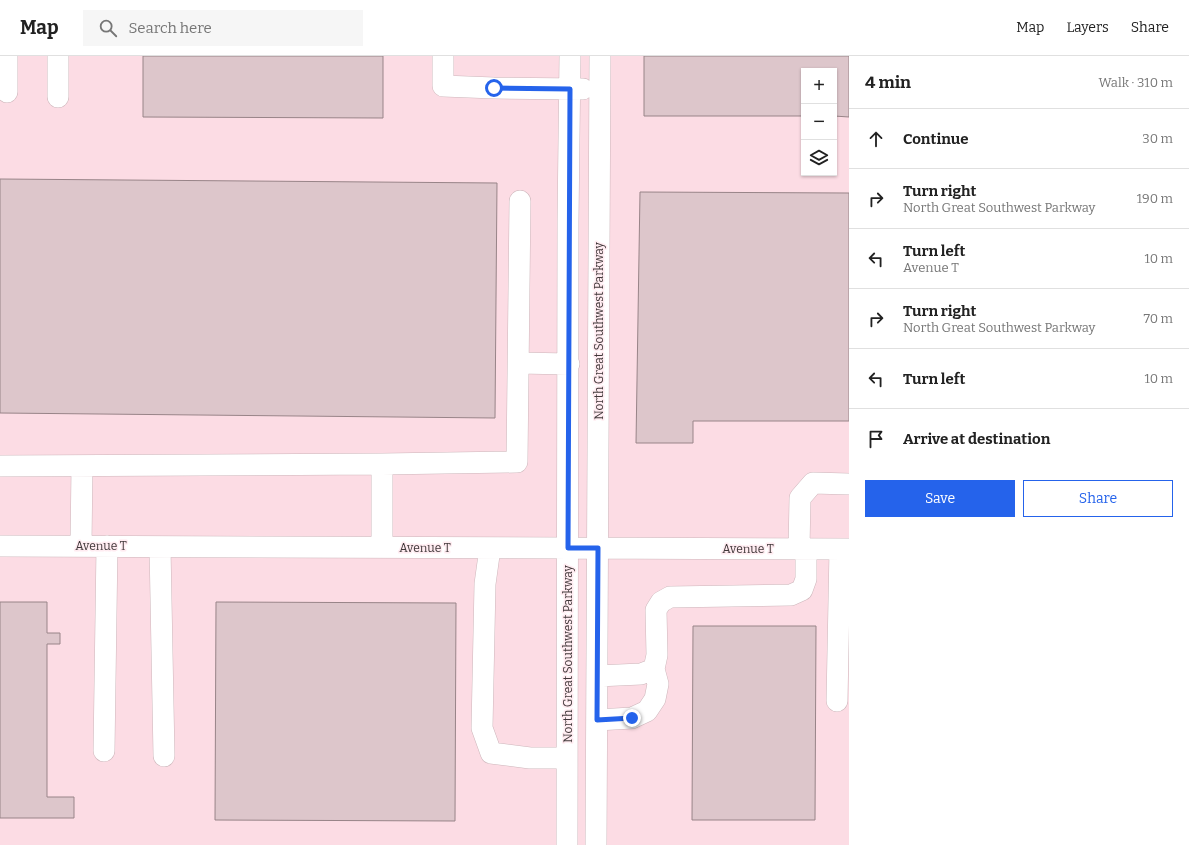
<!DOCTYPE html>
<meta charset="utf-8">
<style>
body{margin:0;font-family:Bitter,serif;background:#f6f6f6;color:#222}
.controls{position:absolute;right:12px;top:12px;display:grid;overflow:hidden;border-radius:0px;box-shadow:0 1px 3px #0004}
.controls button{width:36px;height:36px;display:grid;place-items:center;padding:0;border:0;border-bottom:1px solid #e0e0e0;background:#fff;color:#222;font:20px sans-serif}
.stop{position:absolute;width:12px;height:12px;margin:-9px;border:3px solid #2563eb;border-radius:50%;background:#fff}
.stop.end{background:#2563eb;border-color:#fff;box-shadow:0 1px 4px #0008}
.list{margin:0;padding:0;list-style:none}
h2{display:flex;justify-content:space-between;align-items:center;height:52px;margin:0;padding:0 16px;font-size:17px}
h2 small{font-size:13px;font-weight:400;color:#767676}
.list li{display:grid;grid-template-columns:26px 1fr auto;gap:12px;align-items:center;box-sizing:border-box;height:60px;padding:0 16px;border-top:1px solid #e0e0e0}
.list b{display:block;font-size:15px;white-space:nowrap}
.list p{margin:0;font-size:13px;white-space:nowrap;color:#767676}
.list em{font-size:13px;font-style:normal;color:#767676}
.actions{display:flex;gap:8px;padding:12px 16px}
.actions a{flex:1;padding:9px 0;border:1px solid #2563eb;border-radius:0px;text-align:center;font-size:14px;color:#2563eb}
.actions .main{background:#2563eb;color:#fff}
.icon{flex:none;width:22px;height:22px;fill:none;stroke:currentColor;stroke-width:2;stroke-linecap:round;stroke-linejoin:round}
.map{position:relative;flex:none;width:849px;height:789px;overflow:hidden}
header{display:flex;align-items:center;gap:24px;box-sizing:border-box;height:56px;padding:0 20px;background:#fff;border-bottom:1px solid #e0e0e0}
header strong{font-size:19px}
nav{display:flex;gap:22px;margin-inline-start:auto;font-size:14px}
.search{width:280px;height:36px;background:#f6f6f6;display:flex;align-items:center;gap:10px;box-sizing:border-box;padding:0 14px;border-radius:0px;color:#767676;font-size:15px}
main{display:flex}
aside{flex:1;background:#fff}
.map>svg:first-child{display:block}
.built{fill:#fcdce4;fill-rule:evenodd}
.building{fill:#ddc6cb;stroke:#988488}
.lines{fill:none;stroke-linecap:round;stroke-linejoin:round}
.minor-casing{stroke:#cdb6bb;stroke-width:22}
.minor{stroke:#fff;stroke-width:21}
.route{stroke:#2563eb;stroke-width:5}
.labels{text-anchor:middle;stroke-width:3;stroke-linejoin:round;paint-order:stroke}
.street-label{font-size:12px;fill:#41383a;stroke:#ffecf1}
</style>
<header>
<strong>Map</strong>
<div class="search"><svg class="icon" aria-label="search" viewBox="0 0 24 24"><circle cx="10" cy="10" r="6"/><path d="M15 15l6 6"/></svg>Search here</div>
<nav><a>Map</a><a>Layers</a><a>Share</a></nav>
</header>
<main>
<div class="map">
<svg width="849" height="789" viewBox="0 0 849 789">
<rect width="100%" height="100%" fill="#ffecf1"/>
<path class="built" d="M0,0H849V789H0ZM804,15H834V117H804Z"/>
<path class="building" d="M143,0H383V62L143,61Z
M644,0H849V61L834,60V15H804V60H644Z
M0,123L497,127L495,362L0,357Z
M640,136L849,137V365H693V387H636Z
M0,546H47V577H60V588H47V741H74V762H0Z
M216,546L456,547L455,765L215,764Z
M693,570H816L815,764H692Z"/>
<g class="lines">
<g class="minor-casing">
<path id="minor" d="M58,0V41
M443,0V30L494,32L583,33
M7,36V0
M519,307L569,308
M382,408V491
M0,410L382,408L517,406L520,145
M0,490L849,493
M81,490L82,410
M160,491L164,700
M490,492L485,528L482,672L491,697L530,702H567
M799,493L800,442L813,427L849,428
M597,620L641,618L654,613L657,599L656,554L661,546L670,541L791,539L802,534L806,523V493
M837,645L840,493
M597,664L632,662L647,655L655,643L658,628L654,613
M104,695L107,490
M567,789L568,165L570,0
M596,789L600,0"/>
</g>
<use href="#minor" class="minor"/>
</g>
<g class="lines">
<path class="route" d="M494,32L570,33L568,492H598L597,664L632,662"/>
</g>
<g class="labels">
<g class="street-label">
<text transform="translate(599 275) rotate(-90)" y="4">North Great Southwest Parkway</text>
<text x="101" y="494">Avenue T</text>
<text x="425" y="496">Avenue T</text>
<text x="748" y="497">Avenue T</text>
<text transform="translate(568 598) rotate(-90)" y="4">North Great Southwest Parkway</text>
</g>
</g>
</svg>
<div class="controls">
<button>+</button>
<button>−</button>
<button><svg class="icon" aria-label="layers" viewBox="0 0 24 24"><path d="M12 4l9 5-9 5-9-5zM3 14l9 5 9-5"/></svg></button>
</div>
<div class="stop" style="left:494px;top:32px"></div>
<div class="stop end" style="left:632px;top:662px"></div>
</div>
<aside>
<h2>4 min<small>Walk · 310 m</small></h2>
<ul class="list">
<li><svg class="icon" aria-label="ahead" viewBox="0 0 24 24"><path d="M12 20V5M6 11l6-6 6 6"/></svg><div><b>Continue</b></div><em>30 m</em></li>
<li><svg class="icon" aria-label="right" viewBox="0 0 24 24"><path d="M7 20v-9h11M14 6l5 5-5 5"/></svg><div><b>Turn right</b><p>North Great Southwest Parkway</p></div><em>190 m</em></li>
<li><svg class="icon" aria-label="left" viewBox="0 0 24 24"><path d="M17 20v-9H6M10 6l-5 5 5 5"/></svg><div><b>Turn left</b><p>Avenue T</p></div><em>10 m</em></li>
<li><svg class="icon" aria-label="right" viewBox="0 0 24 24"><path d="M7 20v-9h11M14 6l5 5-5 5"/></svg><div><b>Turn right</b><p>North Great Southwest Parkway</p></div><em>70 m</em></li>
<li><svg class="icon" aria-label="left" viewBox="0 0 24 24"><path d="M17 20v-9H6M10 6l-5 5 5 5"/></svg><div><b>Turn left</b></div><em>10 m</em></li>
<li><svg class="icon" aria-label="arrive" viewBox="0 0 24 24"><path d="M6 21V4h12l-3 4 3 4H6"/></svg><div><b>Arrive at destination</b></div></li>
</ul>
<div class="actions"><a class="main">Save</a><a>Share</a></div>
</aside>
</main>
